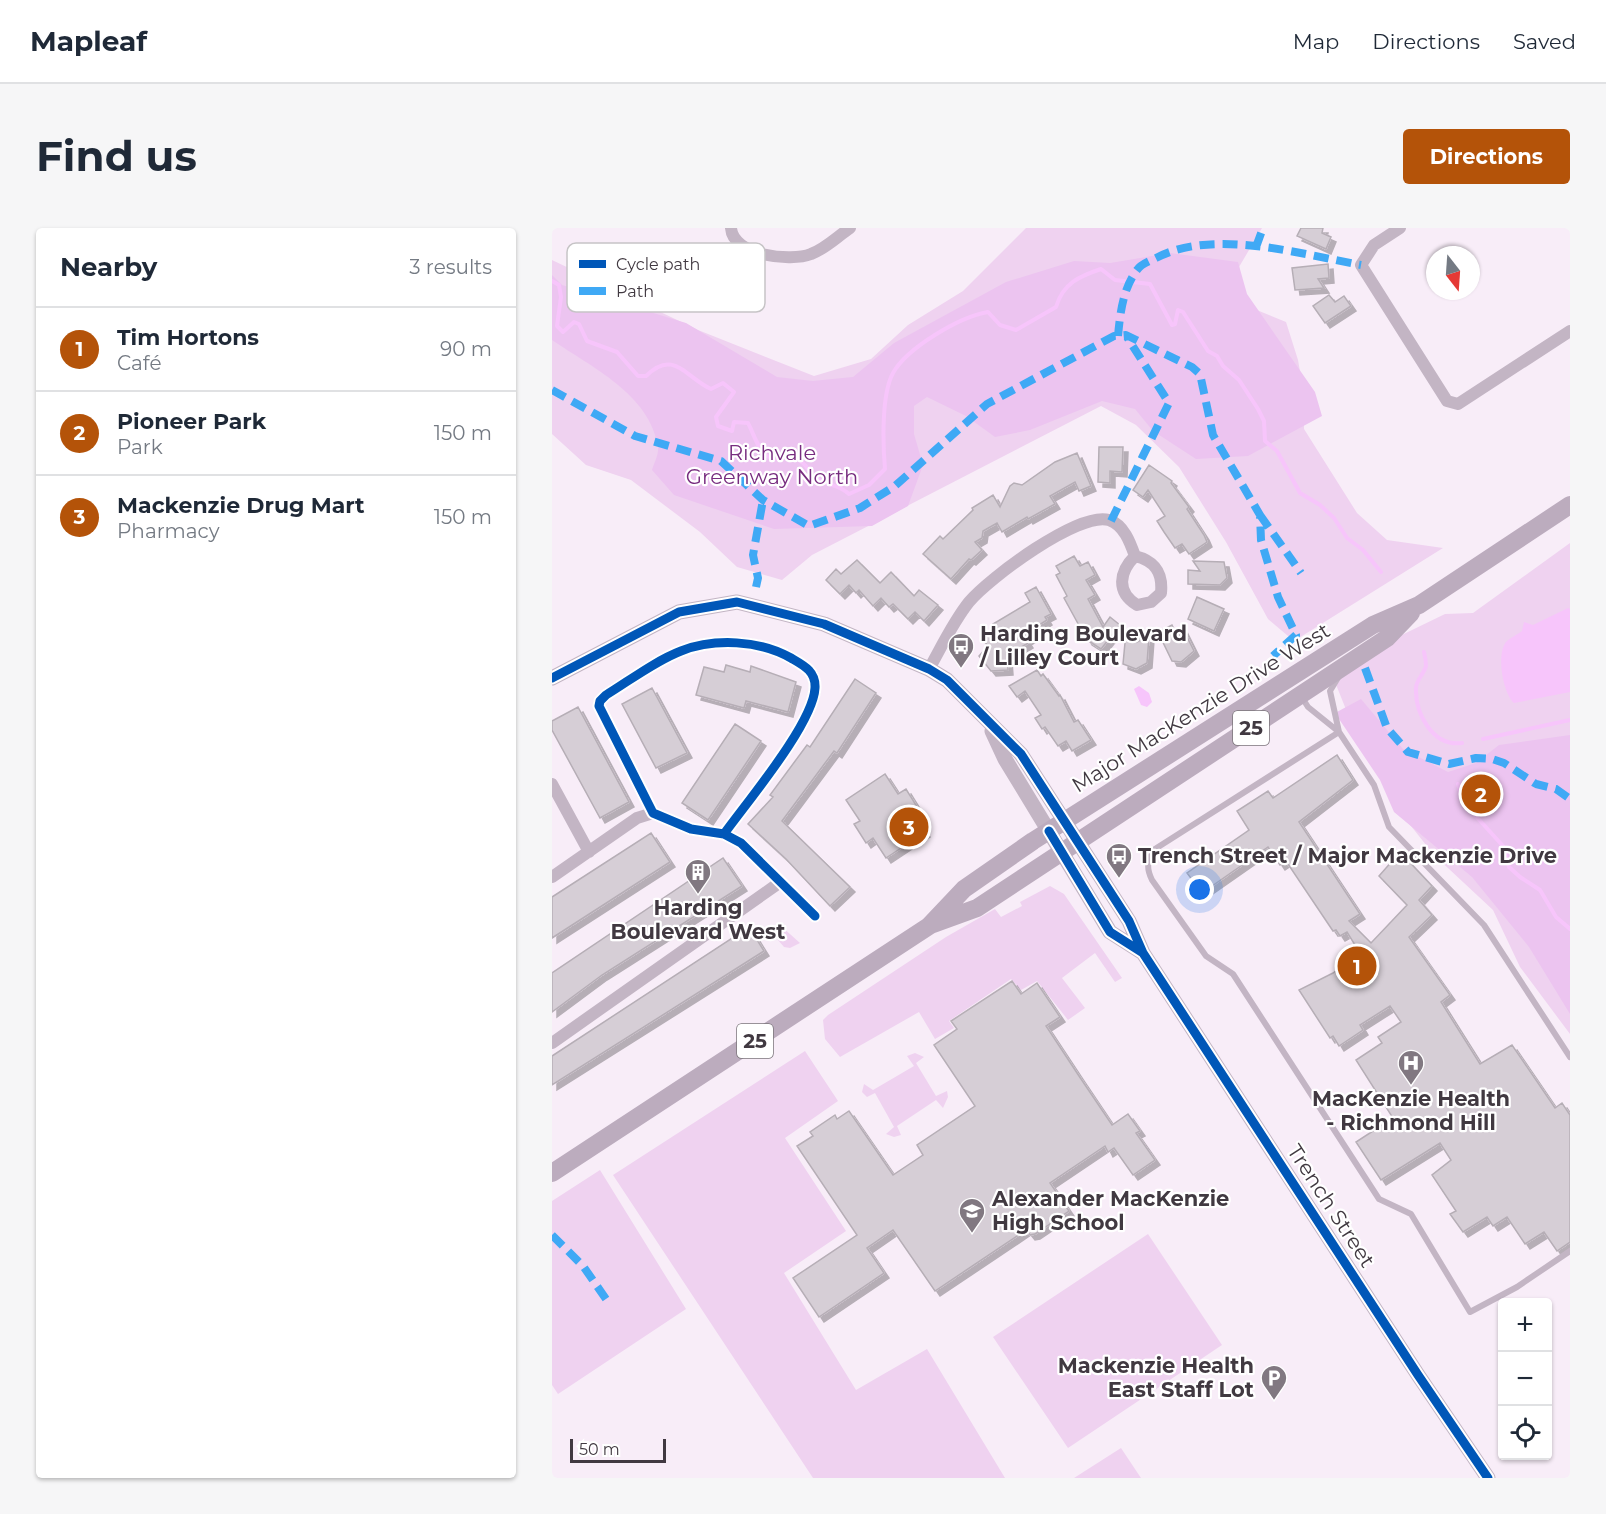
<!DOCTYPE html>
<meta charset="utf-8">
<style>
body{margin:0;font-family:Montserrat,sans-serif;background:#f6f6f7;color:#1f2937}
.controls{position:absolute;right:18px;bottom:18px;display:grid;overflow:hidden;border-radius:6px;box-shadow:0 2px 4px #0004}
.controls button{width:54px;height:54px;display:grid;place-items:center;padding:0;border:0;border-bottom:2px solid #e0e1e3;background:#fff;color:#1f2937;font:30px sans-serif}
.compass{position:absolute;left:874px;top:18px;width:54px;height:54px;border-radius:50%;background:#fff;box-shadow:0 2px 4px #0004;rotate:163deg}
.scale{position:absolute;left:18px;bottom:15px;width:96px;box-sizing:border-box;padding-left:6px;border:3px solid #413941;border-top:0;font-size:16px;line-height:21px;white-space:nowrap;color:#413941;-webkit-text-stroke:4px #fff;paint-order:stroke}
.you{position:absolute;left:648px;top:662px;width:21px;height:21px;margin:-15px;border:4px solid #fff;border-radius:50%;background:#1a73e8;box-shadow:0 0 0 9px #1a73e833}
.badge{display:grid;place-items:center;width:39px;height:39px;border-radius:50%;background:#b45309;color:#fff;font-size:20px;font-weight:700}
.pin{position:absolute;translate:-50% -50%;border:3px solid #fff;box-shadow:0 2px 6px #0006}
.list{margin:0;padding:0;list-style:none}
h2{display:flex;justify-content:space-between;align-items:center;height:78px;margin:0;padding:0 24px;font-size:26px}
h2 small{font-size:20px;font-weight:400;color:#747a83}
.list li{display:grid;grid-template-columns:39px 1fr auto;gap:18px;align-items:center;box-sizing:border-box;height:84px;padding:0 24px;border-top:2px solid #e0e1e3}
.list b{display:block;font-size:22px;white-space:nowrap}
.list p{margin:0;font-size:20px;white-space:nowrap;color:#747a83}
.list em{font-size:20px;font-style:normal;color:#747a83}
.icon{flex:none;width:33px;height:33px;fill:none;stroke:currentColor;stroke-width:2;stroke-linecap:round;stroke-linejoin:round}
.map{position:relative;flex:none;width:1018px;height:1250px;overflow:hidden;border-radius:6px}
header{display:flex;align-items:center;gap:36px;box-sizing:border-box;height:84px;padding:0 30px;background:#fff;border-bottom:2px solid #e0e1e3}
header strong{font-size:28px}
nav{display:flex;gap:33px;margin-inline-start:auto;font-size:21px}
.intro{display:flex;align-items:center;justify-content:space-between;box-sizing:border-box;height:144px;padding:0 36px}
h1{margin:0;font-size:42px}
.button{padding:15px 27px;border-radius:6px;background:#b45309;color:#fff;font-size:21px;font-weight:700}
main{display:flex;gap:36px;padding:0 36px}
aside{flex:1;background:#fff;border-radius:6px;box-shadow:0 2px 4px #0004}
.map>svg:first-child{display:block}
.green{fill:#efd2f0}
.forest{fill:#ecc4f0}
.water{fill:#f7c5fb}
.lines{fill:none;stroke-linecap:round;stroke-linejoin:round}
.stream{stroke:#f7c5fb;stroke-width:4}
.building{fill:#d6ced6;stroke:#b6aeb6;stroke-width:1.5;filter:url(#shadow)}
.service{stroke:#c3b5c4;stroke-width:6}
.minor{stroke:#c3b5c4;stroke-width:12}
.tertiary{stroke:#c3b5c4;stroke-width:15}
.primary{stroke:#bcacbe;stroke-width:18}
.quiet{stroke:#3fa9f5;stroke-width:8;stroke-dasharray:15 8;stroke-linecap:butt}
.cycleway-casing{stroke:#fff;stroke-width:13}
.cycleway{stroke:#0057b8;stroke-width:9}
.labels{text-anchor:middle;stroke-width:4.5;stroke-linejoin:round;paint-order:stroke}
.shield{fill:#fff;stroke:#7a747a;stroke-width:1.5}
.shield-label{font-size:20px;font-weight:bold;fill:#413941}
.park-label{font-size:21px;fill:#772c7f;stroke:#fff}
.poi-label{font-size:21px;font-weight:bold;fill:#413941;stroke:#fff;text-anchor:start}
.street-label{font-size:21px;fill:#413941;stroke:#fff}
.key{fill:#fff;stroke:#c6c4c6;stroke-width:1.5}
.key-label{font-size:16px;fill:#413941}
</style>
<header>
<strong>Mapleaf</strong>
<nav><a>Map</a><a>Directions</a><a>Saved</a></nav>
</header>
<div class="intro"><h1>Find us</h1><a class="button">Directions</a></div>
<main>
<aside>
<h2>Nearby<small>3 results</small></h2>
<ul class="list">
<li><span class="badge">1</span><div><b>Tim Hortons</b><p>Café</p></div><em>90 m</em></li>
<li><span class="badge">2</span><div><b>Pioneer Park</b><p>Park</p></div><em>150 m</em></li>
<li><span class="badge">3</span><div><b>Mackenzie Drug Mart</b><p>Pharmacy</p></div><em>150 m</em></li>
</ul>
</aside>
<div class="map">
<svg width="1018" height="1250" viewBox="0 0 1018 1250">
<defs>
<filter id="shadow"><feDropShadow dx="5" dy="5" stdDeviation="0" flood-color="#0004"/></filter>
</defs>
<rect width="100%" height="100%" fill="#f8edf8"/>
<path class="green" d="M474,0H710L687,39L695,78L734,94L746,132L752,166V201L805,285L835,312L891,320L742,413L716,391L674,314L627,239L584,197L549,178L260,327L230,352L185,339L148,304L79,252L34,237L0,206V32L146,102L262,148L319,131L356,97L411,63Z
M1018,315V806L968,739L941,682L882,627L844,579L801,499L783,454L825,419L893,386L921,385Z
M498,658L512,666L570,750L563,754L543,725L510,750L533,780L516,792L485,753L469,762L459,751L397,793L402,800L383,811L367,784L288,829L273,811L271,792L276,787L394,709L443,681L449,689L470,678L468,674Z
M229,698L248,715L238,720L232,719L220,705Z
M253,823L286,873L233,910L294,1003L232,1045L304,1162L375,1121L453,1250H261L61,947Z
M363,825L372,829L364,835L384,868L395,863L396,869L391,880L384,872L345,898L349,907L342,909L334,906L342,899L323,865L315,869L310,864L312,856L321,862L362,838L355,828Z
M48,942L134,1081L6,1166L0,1157V973Z
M596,1006L670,1117L516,1220L441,1109Z
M569,1220L589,1250H522Z"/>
<path class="forest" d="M618,25L686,34L695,66L763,164L770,188L696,228L644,231L601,203L583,181L550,173L478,202L443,209L414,188L375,169L362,178V206L371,237L356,278L320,298L222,301L122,267L100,242C102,235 107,226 106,219C98,166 39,139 0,112V47L10,57L134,95L225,149L261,153L301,149L342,115L454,54L522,33L558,35Z
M809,471L851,521L896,544L924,535L947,517L1018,507V786L977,719L920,649L842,584L828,552L783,485Z"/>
<path class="water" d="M1016,380L1018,381V464L962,475C951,465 944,427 954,414C958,410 966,406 970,403L972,394L981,397Z
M587,458L597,465L600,474L595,479L589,477L582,461Z"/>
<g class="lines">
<path class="stream" d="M0,53L7,57L9,69L5,98L11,104L22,94L27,96L35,113L65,124L86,148H94C122,120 134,150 159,161L171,155L182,164L164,189L166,198L180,203L182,194L196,195C201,204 206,222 215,228C223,234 234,227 243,230C256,235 257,246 267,252C278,258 286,256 297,266L317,257L333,241C331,218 329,167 341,145C355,120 407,89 436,84L448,97L464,102L504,79C511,55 528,48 549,41L563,52L598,56L620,97L623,96L626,82L631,84L656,123L665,128L671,138L687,152L706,181L712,193L713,213L725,223L748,265L768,277L782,290L795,310L811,322L829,344
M872,424C873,428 874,434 874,438C872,446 864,452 864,460C863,486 881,519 910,515
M931,511L1018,492
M906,556L911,574L951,618L957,639L968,649L988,662L1004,689L1018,701"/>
</g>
<path class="building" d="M749,0H771L770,5L779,9L774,21L745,8Z
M776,36L777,50L766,51L772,60L743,62L740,40Z
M777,67L783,74L792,68L799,78L773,95L761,78Z
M547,219H571L570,244L558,243V255L546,254Z
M525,225L539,258L527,263L523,254L498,268L503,276L476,291L475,289L450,304L445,295L431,303L430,310L423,314L430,322L419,332L417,331L399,351L371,326L388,308L391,311L421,282L420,280L441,267L448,279L458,258L462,255L470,257L503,234Z
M597,237L620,253L619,255L637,279L635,281L652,307L655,314L637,326L630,316L623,320L612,304L605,293L613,288L596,262L591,269L581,262Z
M522,328L528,338L536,334L543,347L534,352L543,367L536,371L551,399L558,389L568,397L549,421L535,412L512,370L515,368L504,347L508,345L504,338Z
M305,332L328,355L339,344L362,368L367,362L386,377L372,393L363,384L356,391L341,376L337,379L329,370L321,378L307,362L304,365L297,357L288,366L274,352L284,341L289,346Z
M641,333L672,334L675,350L668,357L636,356V342L648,343Z
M484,359L499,386L493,389L495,392L476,404L479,409L474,412L476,415L455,428L456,442L439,443L427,428L436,418L431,412L445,401L441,396L478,374L473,365Z
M645,369L672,381L662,403L636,391Z
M620,397L627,411L631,401L642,423L629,434L620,433L606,404Z
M574,404L586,405L585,414L597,408L595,435L584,441L571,436Z
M174,437L198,444L199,438L244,454L236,484L194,473L192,480L144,467L152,439L172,444Z
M485,442L489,448L491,446L507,468L508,467L522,494L526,492L539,512L520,523L514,513L506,518L493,499L490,501L483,490L489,487L473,463L465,469L457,458Z
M303,451L324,465L285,525L282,523L230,593L298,659L278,678L234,631L196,596L221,569L218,567L255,517L258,519Z
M100,460L135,525L104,540L70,476Z
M26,479L77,574L48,590L0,502V493Z
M183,496L209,513L156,592L130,575Z
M785,527L801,552L747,594L808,686L797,693L819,715L855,677L827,648L848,624L880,658L867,672L880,687L857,709L898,767L889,774L928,836L960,817L1003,880L1010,875L1018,887V1014L1005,1023L992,1004L973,1016L955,989L941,998L935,989L911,1004L898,986L904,983L880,947L899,932L888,915L829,952L804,914L841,890L804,832L830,815L826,809L849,794L838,778L808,797L811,802L787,818L781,808L778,810L747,762L781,745L808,725L795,704L788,708L784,702L781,703L734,633L728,637L716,619L650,665L635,645L697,602L685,583L716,563L721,570Z
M333,546L346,566L354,561L367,582L361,586L373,604L334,630L321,610L314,615L302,596L308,593L294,572Z
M99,605L118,634L0,710V669Z
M171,630L190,658L50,747L0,784V745Z
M197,699L212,723L0,857V828Z
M460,753L469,766L485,755L508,789L494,798L527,848L560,897L576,886L588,903L584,905L603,932L581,947L562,920L556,924L553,918L498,955L517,983L483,1006L478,1007L474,1002L383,1063L341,1002L315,1020L332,1045L267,1089L241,1050L305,1007L245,918L261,908L258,904L283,887L285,891L297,883L341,947L371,927L365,917L423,878L382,817L405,801L399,793Z"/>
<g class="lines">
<path class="service" d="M749,468L756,479L787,504L822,557L837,599L932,697L1018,829
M787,504L603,621C595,632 594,640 600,652L654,728L681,746L827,971L859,986L918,1084L965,1059L1018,1023
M787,504L778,463L787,448"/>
<path class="minor" d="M179,0C181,28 239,34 259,26C273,21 286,8 298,0
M848,0L822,17L809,37L895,173L906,176L1018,103
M377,441C390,418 401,394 417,374C437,350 527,283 557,292C572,297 578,314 583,328C567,344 564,364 585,377L599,374L609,365C611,344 603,333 583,328
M0,556L37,624
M172,606C195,574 261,496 263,460C264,443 251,437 239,430C208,412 162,410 129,423C103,433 77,453 54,467L48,473L47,478L101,585L139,601L172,606L189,615L263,688
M0,649L85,590L101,585
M0,815L227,655"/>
<path class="tertiary" d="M0,450L127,384L185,374L272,396L377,441L395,452L469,526L577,693L591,725L866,1147L936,1250
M440,503L453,531L558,704L591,725"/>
<path class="primary" d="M381,696L425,680L835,410L859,385
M0,945L377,698L412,661L481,613L821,397L867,377L1018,277"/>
<path class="quiet" d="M704,19L711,0
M566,108C568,86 571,60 585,42C589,36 598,33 604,30C661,0 748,26 809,37
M0,162L83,208L169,233L211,272L257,298L308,280L343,258L435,176L562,108L574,107L640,139L648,146L661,207L708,287L709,312L726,369L744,407L721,428
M708,287L749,345
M559,293L617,175L575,109
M204,359L206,350L201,327L211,272
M813,440L835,500L856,524L897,536L924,530L940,531L952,535L984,556L1004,561L1018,571
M0,1007L31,1038L54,1071"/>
<g class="cycleway-casing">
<path id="cycleway" d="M0,450L127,384L185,374L272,396L377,441L395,452L469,526L577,693L591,725L866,1147L936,1250
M497,603L558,704L591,725
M172,606C195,574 261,496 263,460C264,443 251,437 239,430C208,412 162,410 129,423C103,433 77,453 54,467L48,473L47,478L101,585L139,601L172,606L189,615L263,688"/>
</g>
<use href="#cycleway" class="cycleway"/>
</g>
<defs>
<g id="bus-pin" transform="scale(1.35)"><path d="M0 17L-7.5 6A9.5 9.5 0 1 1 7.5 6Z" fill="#817881" stroke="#fff"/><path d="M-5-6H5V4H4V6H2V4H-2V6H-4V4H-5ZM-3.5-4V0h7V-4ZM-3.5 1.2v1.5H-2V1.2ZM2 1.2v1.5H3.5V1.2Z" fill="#fff"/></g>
<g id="building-pin" transform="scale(1.35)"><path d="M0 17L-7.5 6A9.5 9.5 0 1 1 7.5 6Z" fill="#817881" stroke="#fff"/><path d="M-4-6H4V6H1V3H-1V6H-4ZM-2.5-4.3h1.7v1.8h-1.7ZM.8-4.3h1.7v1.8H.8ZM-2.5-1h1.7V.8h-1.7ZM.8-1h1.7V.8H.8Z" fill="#fff"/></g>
<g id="hospital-pin" transform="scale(1.35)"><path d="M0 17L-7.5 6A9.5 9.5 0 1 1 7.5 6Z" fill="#817881" stroke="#fff"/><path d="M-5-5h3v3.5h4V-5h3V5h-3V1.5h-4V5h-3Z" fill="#fff"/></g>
<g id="school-pin" transform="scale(1.35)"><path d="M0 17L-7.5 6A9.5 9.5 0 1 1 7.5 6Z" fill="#817881" stroke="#fff"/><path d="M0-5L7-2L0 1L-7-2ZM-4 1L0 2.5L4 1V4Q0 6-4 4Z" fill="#fff"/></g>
<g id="parking-pin" transform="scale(1.35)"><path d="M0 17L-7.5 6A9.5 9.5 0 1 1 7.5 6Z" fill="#817881" stroke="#fff"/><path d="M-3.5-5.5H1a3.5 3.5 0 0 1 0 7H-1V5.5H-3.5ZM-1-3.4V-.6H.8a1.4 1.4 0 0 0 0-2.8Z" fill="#fff"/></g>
</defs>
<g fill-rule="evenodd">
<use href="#bus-pin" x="409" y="418"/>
<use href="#bus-pin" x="567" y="628"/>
<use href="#building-pin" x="146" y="644"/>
<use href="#hospital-pin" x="859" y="835"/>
<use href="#school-pin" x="420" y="983"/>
<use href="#parking-pin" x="722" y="1150"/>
</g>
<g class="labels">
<g class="shield">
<rect x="681" y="483" width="36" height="34" rx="4.5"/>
<rect x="185" y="796" width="36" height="34" rx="4.5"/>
</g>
<g class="shield-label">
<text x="699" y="507">25</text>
<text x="203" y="820">25</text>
</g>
<g class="park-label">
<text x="220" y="232">Richvale<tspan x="220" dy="24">Greenway North</tspan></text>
</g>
<g class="poi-label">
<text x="428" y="413">Harding Boulevard<tspan x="428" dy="24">/ Lilley Court</tspan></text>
<text x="586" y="635">Trench Street / Major Mackenzie Drive</text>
<text x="146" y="687" text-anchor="middle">Harding<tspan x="146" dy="24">Boulevard West</tspan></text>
<text x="859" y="878" text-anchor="middle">MacKenzie Health<tspan x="859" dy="24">- Richmond Hill</tspan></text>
<text x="440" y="978">Alexander MacKenzie<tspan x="440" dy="24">High School</tspan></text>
<text x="702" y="1145" text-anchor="end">Mackenzie Health<tspan x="702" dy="24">East Staff Lot</tspan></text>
</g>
<g class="street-label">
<text transform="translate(649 480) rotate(-32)" y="7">Major MacKenzie Drive West</text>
<text transform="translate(779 978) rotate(57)" y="7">Trench Street</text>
</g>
</g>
<rect x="15" y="15" width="198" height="69" rx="9" class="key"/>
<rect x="27" y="32" width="27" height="8" fill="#0057b8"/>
<rect x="27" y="59" width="27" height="8" fill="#3fa9f5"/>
<g class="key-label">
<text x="64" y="42">Cycle path</text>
<text x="64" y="69">Path</text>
</g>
</svg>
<div class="controls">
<button>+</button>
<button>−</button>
<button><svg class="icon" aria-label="locate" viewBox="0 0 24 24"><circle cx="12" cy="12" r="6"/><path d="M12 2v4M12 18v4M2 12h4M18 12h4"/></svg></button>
</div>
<svg class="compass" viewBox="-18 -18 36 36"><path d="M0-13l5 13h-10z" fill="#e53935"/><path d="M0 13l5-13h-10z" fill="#747a83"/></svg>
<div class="scale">50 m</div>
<div class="you"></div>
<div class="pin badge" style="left:805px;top:738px">1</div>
<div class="pin badge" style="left:929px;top:566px">2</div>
<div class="pin badge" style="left:357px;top:599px">3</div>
</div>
</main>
